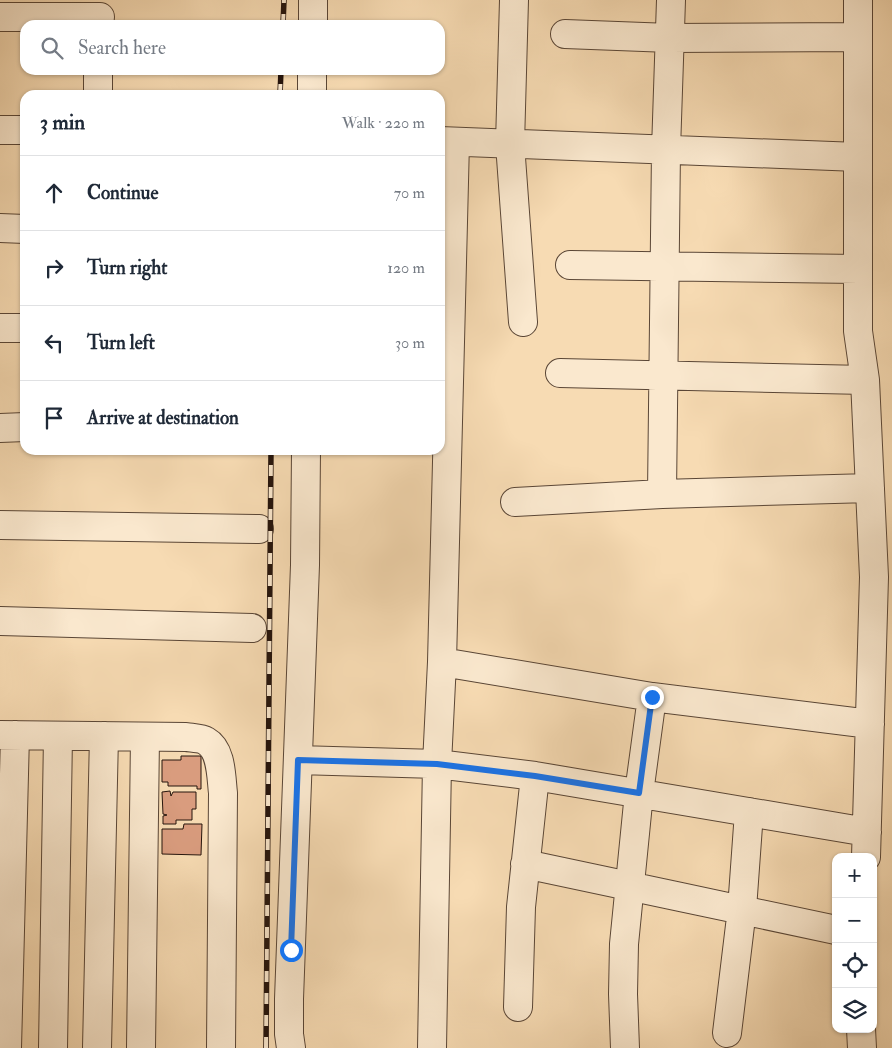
<!DOCTYPE html>
<meta charset="utf-8">
<style>
body{margin:0;font-family:"IM FELL Double Pica",serif;background:#f6f6f7;color:#1f2937}
.controls{position:absolute;right:15px;bottom:15px;display:grid;overflow:hidden;border-radius:10px;box-shadow:0 1px 4px #0004}
.controls button{width:45px;height:45px;display:grid;place-items:center;padding:0;border:0;border-bottom:1px solid #e0e1e3;background:#fff;color:#1f2937;font:25px sans-serif}
.stop{position:absolute;width:15px;height:15px;margin:-11px;border:4px solid #1a73e8;border-radius:50%;background:#fff}
.stop.end{background:#1a73e8;border-color:#fff;box-shadow:0 1px 5px #0008}
.list{margin:0;padding:0;list-style:none}
h2{display:flex;justify-content:space-between;align-items:center;height:65px;margin:0;padding:0 20px;font-size:21px}
h2 small{font-size:16px;font-weight:400;color:#747a83}
.list li{display:grid;grid-template-columns:32px 1fr auto;gap:15px;align-items:center;box-sizing:border-box;height:75px;padding:0 20px;border-top:1px solid #e0e1e3}
.list b{display:block;font-size:19px;white-space:nowrap}
.list em{font-size:16px;font-style:normal;color:#747a83}
.icon{flex:none;width:28px;height:28px;fill:none;stroke:currentColor;stroke-width:2;stroke-linecap:round;stroke-linejoin:round}
.map{position:relative;flex:none;width:892px;height:1048px;overflow:hidden}
.search{position:absolute;background:#fff;box-shadow:0 1px 4px #0004;left:20px;top:20px;width:425px;height:55px;display:flex;align-items:center;gap:12px;box-sizing:border-box;padding:0 18px;border-radius:15px;color:#747a83;font-size:19px}
.panel{position:absolute;background:#fff;box-shadow:0 1px 4px #0004;left:20px;top:90px;width:425px;height:365px;border-radius:15px}
.map>svg:first-child{display:block}
.building{fill:#d99c7e;stroke:#25140c}
.lines{fill:none;stroke-linecap:round;stroke-linejoin:round}
.minor-casing{stroke:#5a4636;stroke-width:30}
.minor{stroke:#fae8ce;stroke-width:28}
.rail-casing{stroke:#25140c;stroke-width:5.5}
.rail{stroke:#fae8ce;stroke-width:4;stroke-dasharray:11;stroke-linecap:butt}
.route{stroke:#1a73e8;stroke-width:6}
</style>
<div class="map">
<svg width="892" height="1048" viewBox="0 0 892 1048">
<rect width="100%" height="100%" fill="#f7dbb3"/>
<filter id="stains"><feTurbulence type="fractalNoise" baseFrequency=".004" numOctaves="4"/><feColorMatrix values="0 0 0 0 .2 0 0 0 0 .09 0 0 0 0 .02 0 0 0 .5 -.17"/></filter>
<radialGradient id="worn" r=".72"><stop offset=".6" stop-color="#630" stop-opacity="0"/><stop offset="1" stop-color="#630" stop-opacity=".3"/></radialGradient>
<path class="building" d="M181,756H201V789H197V786H168V782H162V760H181Z
M170,791L171,796L173,792H196V809H192V820H176V824H163V816L167,815L163,814L162,792Z
M184,824H202L201,855L162,854V829H183Z"/>
<g class="lines">
<g class="minor-casing">
<path id="minor" d="M514,0L510,144L523,322
M858,0V331L865,380L874,577L866,857
M0,17H100
M313,25V0
M565,34L670,38L858,37
M98,95V70
M312,95V70
M0,130H25
M440,141L858,157
M0,228L25,229
M570,265L858,269
M0,328H25
M560,373L865,380
M0,428L25,427
M662,494L666,150L671,0
M515,502L662,494L870,488
M0,525L259,529
M0,621L252,628
M442,662L652,697L870,724
M0,735L186,737C192,738 201,738 206,741C222,750 221,777 223,793L221,1048
M298,760L437,764L535,776L867,832
M525,864C629,887 732,907 836,930
M518,1007L521,907L535,776
M861,1029L862,1048
M727,1033L742,909L749,812
M7,1048L15,735
M53,1048L58,736
M97,1048L104,736
M141,1048L145,737
M291,1048L289,1034V999L305,565L306,450
M432,1048L437,764L442,662L455,142
M625,1048L623,994L624,944L639,793L652,697"/>
</g>
<use href="#minor" class="minor"/>
<g class="rail-casing">
<path id="rail" d="M283,25L284,0
M280,95L281,70
M266,1048L271,450"/>
</g>
<use href="#rail" class="rail"/>
</g>
<g class="lines">
<path class="route" d="M291,950L298,760L437,764L535,776L639,793L652,697"/>
</g>
<rect width="100%" height="100%" filter="url(#stains)"/>
<rect width="100%" height="100%" fill="url(#worn)"/>
</svg>
<div class="controls">
<button>+</button>
<button>−</button>
<button><svg class="icon" aria-label="locate" viewBox="0 0 24 24"><circle cx="12" cy="12" r="6"/><path d="M12 2v4M12 18v4M2 12h4M18 12h4"/></svg></button>
<button><svg class="icon" aria-label="layers" viewBox="0 0 24 24"><path d="M12 4l9 5-9 5-9-5zM3 14l9 5 9-5"/></svg></button>
</div>
<div class="stop" style="left:291px;top:950px"></div>
<div class="stop end" style="left:652px;top:697px"></div>
<div class="search"><svg class="icon" aria-label="search" viewBox="0 0 24 24"><circle cx="10" cy="10" r="6"/><path d="M15 15l6 6"/></svg>Search here</div>
<section class="panel">
<h2>3 min<small>Walk · 220 m</small></h2>
<ul class="list">
<li><svg class="icon" aria-label="ahead" viewBox="0 0 24 24"><path d="M12 20V5M6 11l6-6 6 6"/></svg><div><b>Continue</b></div><em>70 m</em></li>
<li><svg class="icon" aria-label="right" viewBox="0 0 24 24"><path d="M7 20v-9h11M14 6l5 5-5 5"/></svg><div><b>Turn right</b></div><em>120 m</em></li>
<li><svg class="icon" aria-label="left" viewBox="0 0 24 24"><path d="M17 20v-9H6M10 6l-5 5 5 5"/></svg><div><b>Turn left</b></div><em>30 m</em></li>
<li><svg class="icon" aria-label="arrive" viewBox="0 0 24 24"><path d="M6 21V4h12l-3 4 3 4H6"/></svg><div><b>Arrive at destination</b></div></li>
</ul>
</section>
</div>
